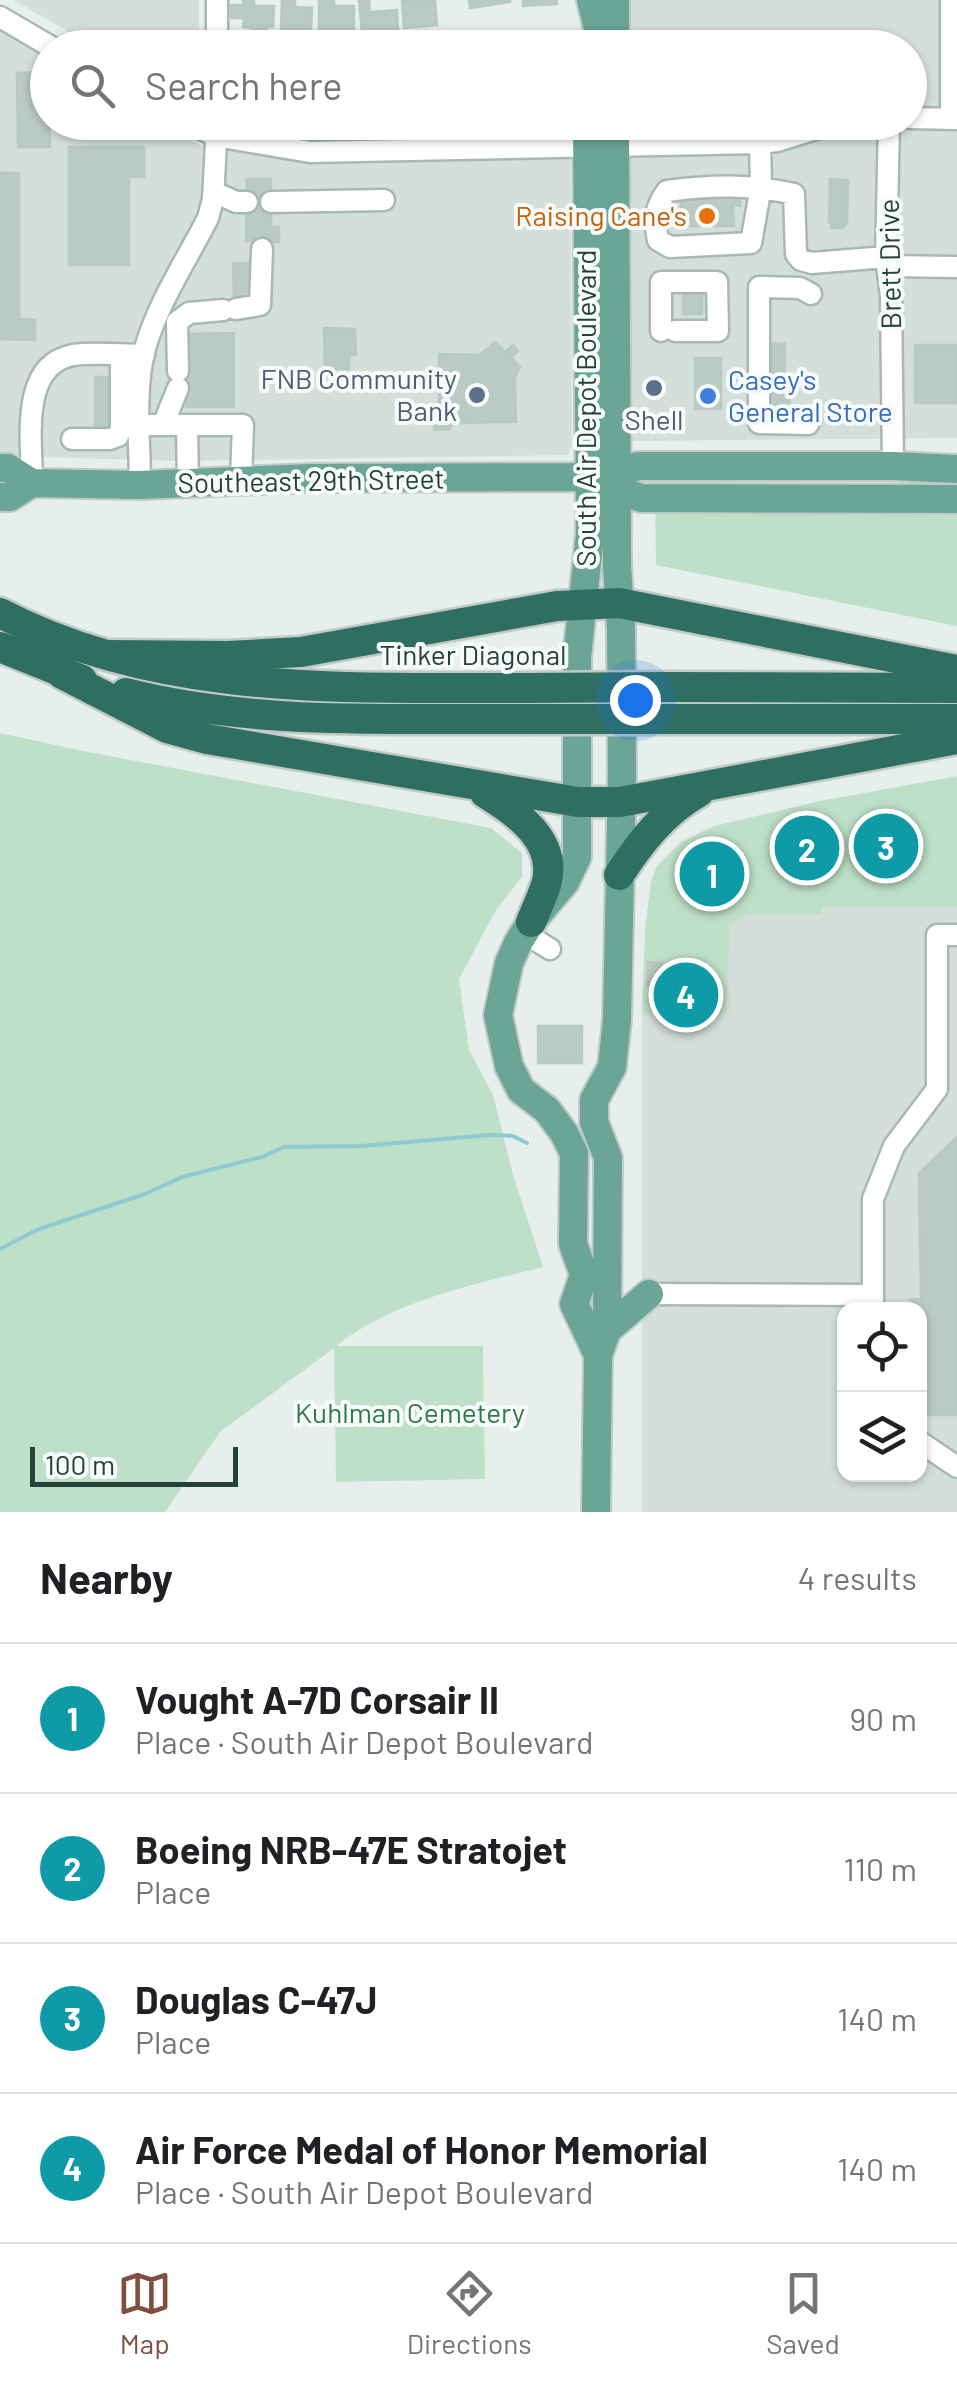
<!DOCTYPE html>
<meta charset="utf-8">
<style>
body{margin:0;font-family:Barlow,sans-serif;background:#f2f2f2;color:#202124}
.controls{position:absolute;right:30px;bottom:30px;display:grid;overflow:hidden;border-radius:20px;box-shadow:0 2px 8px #0004}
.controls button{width:90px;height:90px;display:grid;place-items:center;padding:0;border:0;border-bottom:2px solid #e0e0e0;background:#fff;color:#202124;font:50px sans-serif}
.scale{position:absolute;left:30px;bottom:25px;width:208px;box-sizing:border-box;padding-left:10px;border:5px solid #24423a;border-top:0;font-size:28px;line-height:35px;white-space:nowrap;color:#24423a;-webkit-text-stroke:8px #f7fbf9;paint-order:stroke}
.you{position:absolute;left:635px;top:700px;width:35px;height:35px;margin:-25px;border:8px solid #fff;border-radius:50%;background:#1a73e8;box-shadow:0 0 0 15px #1a73e833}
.badge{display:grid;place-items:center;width:65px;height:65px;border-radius:50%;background:#7f4e3f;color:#fff;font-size:32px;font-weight:700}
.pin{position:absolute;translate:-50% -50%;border:5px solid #fff;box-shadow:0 2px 10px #0006}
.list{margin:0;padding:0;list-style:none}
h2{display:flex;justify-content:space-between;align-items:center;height:130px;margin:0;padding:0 40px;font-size:42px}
h2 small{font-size:32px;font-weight:400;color:#757577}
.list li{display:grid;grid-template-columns:65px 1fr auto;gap:30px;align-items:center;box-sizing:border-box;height:150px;padding:0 40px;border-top:2px solid #e0e0e0}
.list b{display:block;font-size:38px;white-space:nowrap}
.list p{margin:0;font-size:32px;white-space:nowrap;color:#757577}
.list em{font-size:32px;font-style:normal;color:#757577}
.icon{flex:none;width:55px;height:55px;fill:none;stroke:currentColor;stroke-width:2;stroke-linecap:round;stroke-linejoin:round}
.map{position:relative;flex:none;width:957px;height:1512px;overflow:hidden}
.search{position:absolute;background:#fff;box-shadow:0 2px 8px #0004;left:30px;right:30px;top:30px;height:110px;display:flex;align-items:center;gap:25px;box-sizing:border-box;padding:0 35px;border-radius:55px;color:#757577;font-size:38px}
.sheet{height:730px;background:#fff}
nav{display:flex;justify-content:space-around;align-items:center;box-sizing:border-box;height:140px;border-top:2px solid #e0e0e0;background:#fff;font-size:28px;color:#757577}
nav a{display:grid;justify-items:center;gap:5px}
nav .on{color:#7f4e3f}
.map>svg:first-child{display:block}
.built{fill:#d4dfda;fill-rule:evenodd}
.green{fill:#bfe0c8}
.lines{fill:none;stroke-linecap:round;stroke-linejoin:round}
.stream{stroke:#8ec9d4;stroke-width:4}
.building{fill:#bbcac4;stroke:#b8c9c2;stroke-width:2.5}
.minor-casing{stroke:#a8b8b2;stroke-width:25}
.major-casing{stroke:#c2cac8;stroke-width:32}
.highway-casing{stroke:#c2cac8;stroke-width:35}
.minor{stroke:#fff;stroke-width:20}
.major{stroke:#6aa596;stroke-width:28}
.highway{stroke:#2f6f62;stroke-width:30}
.highway-bridge-casing{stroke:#c2cac8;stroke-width:35;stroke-linecap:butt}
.highway-bridge{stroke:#2f6f62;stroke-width:30}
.food-dot{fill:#e8710a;stroke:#f7fbf9;stroke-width:4}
.service-dot{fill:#5c6f8a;stroke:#f7fbf9;stroke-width:4}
.shop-dot{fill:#3f7fe0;stroke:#f7fbf9;stroke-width:4}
.labels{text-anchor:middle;stroke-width:8;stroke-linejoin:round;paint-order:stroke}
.food-label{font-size:28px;fill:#c56008;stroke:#f7fbf9;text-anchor:end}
.street-label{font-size:28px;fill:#24423a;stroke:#f7fbf9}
.service-label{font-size:28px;fill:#4e5e75;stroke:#f7fbf9;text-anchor:end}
.shop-label{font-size:28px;fill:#366cbe;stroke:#f7fbf9;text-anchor:start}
.park-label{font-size:28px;fill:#2d7a4b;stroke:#f7fbf9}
</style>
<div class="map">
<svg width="957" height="1512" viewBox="0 0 957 1512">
<rect width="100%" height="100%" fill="#e6efeb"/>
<path class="built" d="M14,0H199V47H95Z
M618,0H957V438L624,441L620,123L910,122V48L618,47Z
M0,31L47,57L48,122L156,123L228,159L229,123H570L572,445L568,455L179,461L0,456Z
M821,907H957V1512H642V1013H725L730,926L748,914H820ZM844,1310H920V1474H844Z"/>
<path class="green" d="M655,502L957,503V626L656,565Z
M0,733L83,751L491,828L522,853V877L496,910L459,979L469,1050L493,1095L513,1175L543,1267C473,1285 394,1300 336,1346H483L485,1479L336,1482L334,1348L220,1432L165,1512H0Z
M957,776V907H822L821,914H748L730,926L726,1013H642L645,929L651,881L657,866L681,842L714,826L820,801Z"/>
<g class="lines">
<path class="stream" d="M0,1249L39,1229L145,1194L182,1177L262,1157L284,1147L361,1146L490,1135L513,1136L527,1143"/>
</g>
<path class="building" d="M243,0H254V6H274L273,27H267V34H252V28L243,27L244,18H231V5H243Z
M282,0H295V7L312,8L311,30L281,29Z
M319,0H334V6H354V38H319Z
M359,0H369L370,12L397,10L398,30L362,32Z
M402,0L435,1L437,25L404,28Z
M469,0H510V2L470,8Z
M523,0H557V4L523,6Z
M282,33L298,34V48H282Z
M48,72L50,147H18L17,73Z
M69,147H144V177H129V265H69Z
M0,173H19V319L35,320V340L0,339Z
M247,179H271V227H279V242L246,241Z
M830,179L848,180L847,223L843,228H831L832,223H829Z
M740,196V206L733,205L734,226H680L681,198Z
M233,263H255V300H234Z
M683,291H702V314H683Z
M324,328L355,329L356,355H349V369H325Z
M234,333V407H186V334Z
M495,342L505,352L513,345L518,351L511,358L520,367L515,377L516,422L451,423L450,429L434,430V413L439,414V354L480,355Z
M768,343L785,344L784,385H790V405L767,404Z
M915,345H957V403H915Z
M695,358H721V409H695Z
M95,377H117V427H95Z
M648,962L662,963L661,986L647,985Z
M538,1026H582V1063H538Z
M957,1137V1415H920V1310H910V1300L921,1299L919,1173Z"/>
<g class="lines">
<g class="minor-casing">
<path id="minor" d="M217,0V48
M951,0V119
M0,17L53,48
M910,118L957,119
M187,122L216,136L310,152L760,143L777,141L839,122
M889,122L886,257L891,296L893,466
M760,143L761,186L751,243L670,247L658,240C654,221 654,208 667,191C711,185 751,184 794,194L796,254L801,260L812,263L886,257
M214,192L236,202H247
M271,202L384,200
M888,266L957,267
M811,294L800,288L759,287V423L808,424L811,419
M236,309L260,305L262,249
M661,331V282H717L718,331H675
M178,371L177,322L189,313L223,310
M140,425H243L241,481
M163,425L178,388
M187,426L188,483
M72,439H110L118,436L121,428V355
M32,483C32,442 19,365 73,355C95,352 121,355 144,355
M140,485C140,442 134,394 144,352C156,306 186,261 208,218L213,199L217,123
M524,933L550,949
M649,1294L873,1295
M873,1310V1199L894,1146L937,1089V935H957
M920,1442L957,1467"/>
</g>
<g class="major-casing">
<path id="major" d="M591,0L603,48
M615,0V48
M587,122L590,534L577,657V857L565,882L531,922L518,943L509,963L498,1015L509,1066L521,1090L547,1110L564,1133L574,1153L573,1244L584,1275L574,1304L598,1355
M0,468H8L32,483L140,485L312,478L589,477L639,466H893L957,469
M604,484L641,498L957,499
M0,497H10L32,483
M607,1330L649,1294
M596,1512L598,1355L607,1330L608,1158L594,1122V1100L612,1067L617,1019L622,774L621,629L617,566L615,122"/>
</g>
<g class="highway-casing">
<path id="highway" d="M0,613C163,698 348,687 526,688
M0,647L82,680
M109,655L228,656L301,652L557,606L619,603L957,670
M62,674L167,728L207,739L578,802H620L957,739
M669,687L957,688
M126,693C256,726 392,718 526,719
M669,719H957
M485,793C516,812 559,841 546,885C542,897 536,910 531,922
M619,875C641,841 664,812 699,792"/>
</g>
<use href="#minor" class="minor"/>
<use href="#major" class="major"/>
<use href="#highway" class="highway"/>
<g class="highway-bridge-casing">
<path id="highway-bridge" d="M526,688L669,687
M526,719H669"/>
</g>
<use href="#highway-bridge" class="highway-bridge"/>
</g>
<circle class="food-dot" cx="707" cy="216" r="10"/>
<g class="service-dot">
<circle cx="654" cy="388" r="10"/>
<circle cx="477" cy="395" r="10"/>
</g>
<circle class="shop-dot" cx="708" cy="396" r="10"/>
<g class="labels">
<g class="food-label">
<text x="687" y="226">Raising Cane's</text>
</g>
<g class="street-label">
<text transform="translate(890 264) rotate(-91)" y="10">Brett Drive</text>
<text transform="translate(586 408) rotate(-90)" y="10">South Air Depot Boulevard</text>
<text transform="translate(311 481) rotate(-1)" y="10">Southeast 29th Street</text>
<text x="473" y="665">Tinker Diagonal</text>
</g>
<g class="service-label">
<text x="457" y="389">FNB Community<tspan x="457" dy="32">Bank</tspan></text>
<text x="654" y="430" text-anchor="middle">Shell</text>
</g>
<g class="shop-label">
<text x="728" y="390">Casey's<tspan x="728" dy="32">General Store</tspan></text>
</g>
<g class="park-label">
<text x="410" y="1423">Kuhlman Cemetery</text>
</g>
</g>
</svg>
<div class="controls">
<button><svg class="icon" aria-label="locate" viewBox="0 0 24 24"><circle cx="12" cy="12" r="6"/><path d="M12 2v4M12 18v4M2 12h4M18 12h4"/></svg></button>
<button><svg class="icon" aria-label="layers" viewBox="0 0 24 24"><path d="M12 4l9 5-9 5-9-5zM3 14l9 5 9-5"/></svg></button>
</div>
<div class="scale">100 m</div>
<div class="you"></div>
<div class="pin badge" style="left:712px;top:874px;background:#0f9aa8">1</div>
<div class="pin badge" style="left:807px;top:848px;background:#0f9aa8">2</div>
<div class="pin badge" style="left:886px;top:846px;background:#0f9aa8">3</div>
<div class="pin badge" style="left:686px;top:995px;background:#0f9aa8">4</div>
<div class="search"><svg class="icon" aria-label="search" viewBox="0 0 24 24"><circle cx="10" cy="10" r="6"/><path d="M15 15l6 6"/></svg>Search here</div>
</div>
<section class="sheet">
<h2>Nearby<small>4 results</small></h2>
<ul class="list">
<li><span class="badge" style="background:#0f9aa8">1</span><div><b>Vought A-7D Corsair II</b><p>Place · South Air Depot Boulevard</p></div><em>90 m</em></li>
<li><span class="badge" style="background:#0f9aa8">2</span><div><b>Boeing NRB-47E Stratojet</b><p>Place</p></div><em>110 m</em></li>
<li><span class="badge" style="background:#0f9aa8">3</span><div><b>Douglas C-47J</b><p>Place</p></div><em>140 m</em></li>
<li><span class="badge" style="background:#0f9aa8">4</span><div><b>Air Force Medal of Honor Memorial</b><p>Place · South Air Depot Boulevard</p></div><em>140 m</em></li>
</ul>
</section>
<nav>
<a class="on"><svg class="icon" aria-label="map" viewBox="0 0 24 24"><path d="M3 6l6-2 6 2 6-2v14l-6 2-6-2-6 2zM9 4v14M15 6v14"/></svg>Map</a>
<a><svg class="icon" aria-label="directions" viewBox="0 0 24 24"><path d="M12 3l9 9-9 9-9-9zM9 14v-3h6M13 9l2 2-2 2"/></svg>Directions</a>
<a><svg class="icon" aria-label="saved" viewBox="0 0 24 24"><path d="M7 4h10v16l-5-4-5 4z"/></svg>Saved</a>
</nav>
